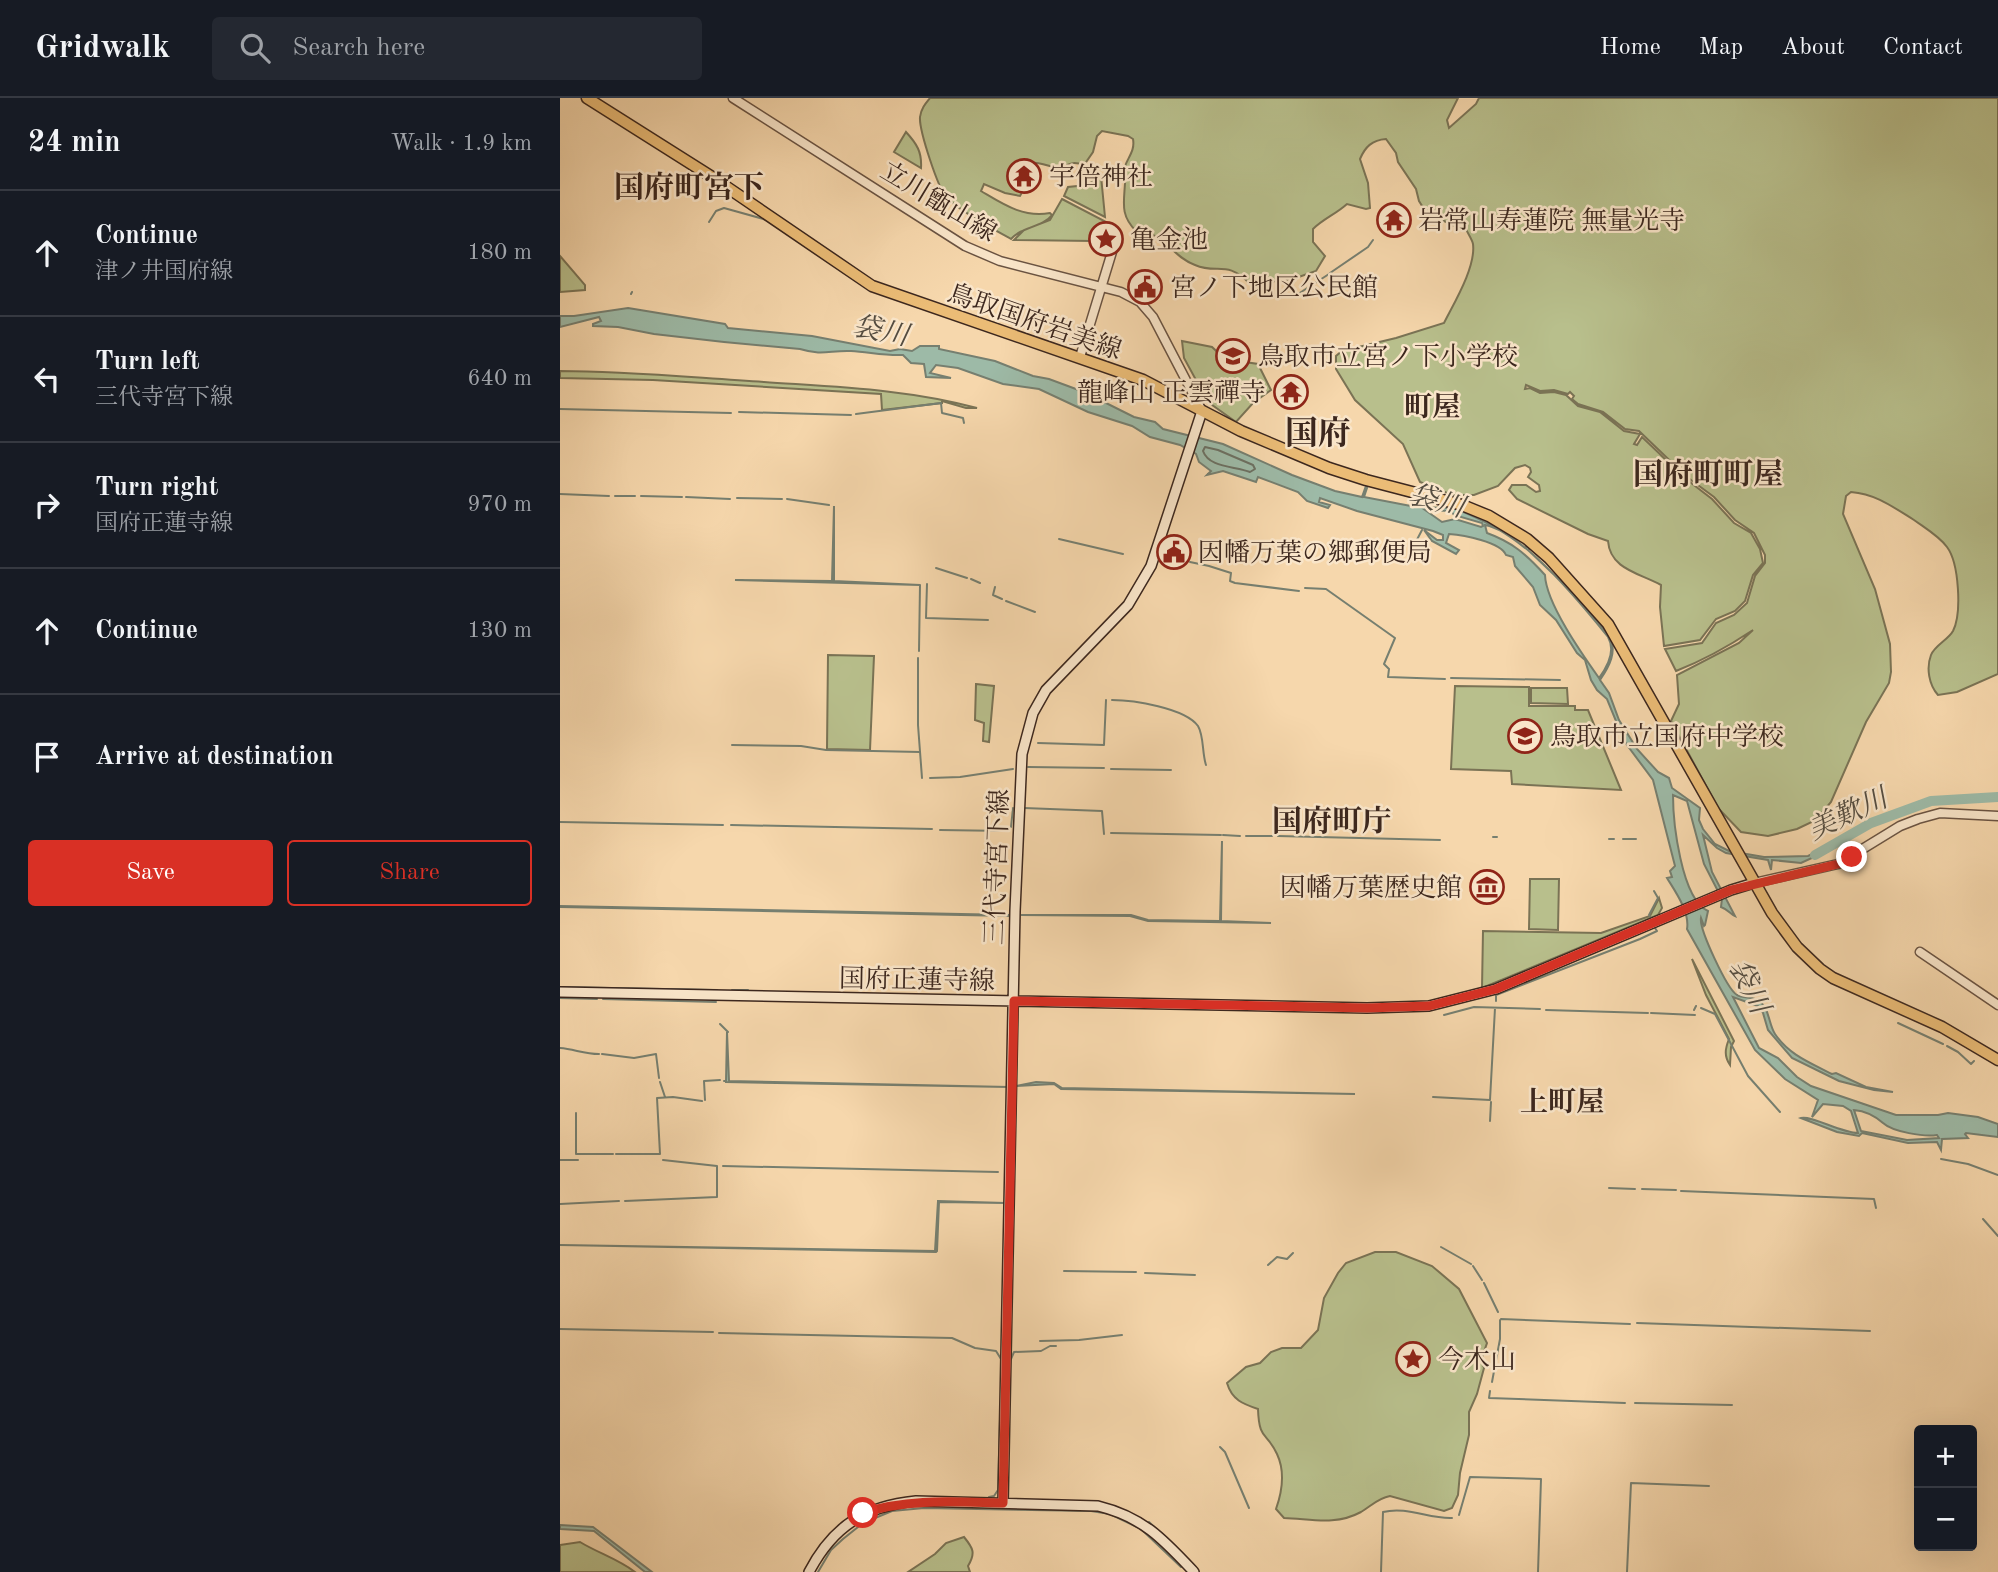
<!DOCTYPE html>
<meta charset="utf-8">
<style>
body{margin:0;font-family:"Old Standard TT","Noto Serif JP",serif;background:#242831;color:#f1f3f6}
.controls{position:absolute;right:21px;bottom:21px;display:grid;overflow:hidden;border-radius:7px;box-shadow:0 7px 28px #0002}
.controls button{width:63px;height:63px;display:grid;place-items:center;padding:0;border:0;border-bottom:2px solid #363941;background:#171b24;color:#f1f3f6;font:35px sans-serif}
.stop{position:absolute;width:21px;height:21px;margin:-16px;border:5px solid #d93025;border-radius:50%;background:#fff}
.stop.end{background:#d93025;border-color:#fff;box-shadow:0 2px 7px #0008}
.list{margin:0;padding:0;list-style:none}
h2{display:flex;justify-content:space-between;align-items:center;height:91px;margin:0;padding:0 28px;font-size:30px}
h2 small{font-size:23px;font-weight:400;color:#9ea1a6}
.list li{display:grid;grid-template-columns:46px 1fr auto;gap:21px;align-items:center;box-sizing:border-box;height:126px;padding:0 28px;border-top:2px solid #363941}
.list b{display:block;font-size:26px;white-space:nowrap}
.list p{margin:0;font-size:23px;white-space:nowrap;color:#9ea1a6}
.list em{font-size:23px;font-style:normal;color:#9ea1a6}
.actions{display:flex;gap:14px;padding:21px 28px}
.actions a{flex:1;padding:16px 0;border:2px solid #d93025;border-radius:7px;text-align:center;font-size:24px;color:#d93025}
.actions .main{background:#d93025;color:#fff}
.icon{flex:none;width:38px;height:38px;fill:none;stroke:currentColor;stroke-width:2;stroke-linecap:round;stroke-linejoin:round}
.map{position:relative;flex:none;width:1438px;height:1474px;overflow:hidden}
header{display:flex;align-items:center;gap:42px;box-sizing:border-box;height:98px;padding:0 35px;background:#171b24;border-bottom:2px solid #363941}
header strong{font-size:33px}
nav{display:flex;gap:38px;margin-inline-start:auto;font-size:24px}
.search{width:490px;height:63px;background:#242831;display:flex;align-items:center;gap:18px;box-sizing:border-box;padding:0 24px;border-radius:7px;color:#9ea1a6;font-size:26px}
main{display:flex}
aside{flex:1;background:#171b24}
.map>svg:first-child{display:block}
.green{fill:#b8bf8c;stroke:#7a7355;stroke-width:2}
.water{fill:#9dbaa7;stroke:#767f70;stroke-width:2;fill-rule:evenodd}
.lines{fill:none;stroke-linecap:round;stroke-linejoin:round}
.shore{stroke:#6c7062;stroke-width:2}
.stream{stroke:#767f70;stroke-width:2}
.river{stroke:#9dbaa7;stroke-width:10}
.tertiary-casing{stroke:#6a5342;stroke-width:11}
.secondary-casing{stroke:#3c271e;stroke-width:12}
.primary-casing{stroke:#3c271e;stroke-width:13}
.tertiary{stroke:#f9e5c9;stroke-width:8}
.secondary{stroke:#f9e5c9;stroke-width:9}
.primary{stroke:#ebbc76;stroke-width:10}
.route{stroke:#d93025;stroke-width:9}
.labels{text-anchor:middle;stroke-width:5;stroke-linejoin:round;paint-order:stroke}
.poi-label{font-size:26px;fill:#3c271e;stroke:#f9e5c9;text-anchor:start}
.street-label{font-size:26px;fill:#3c271e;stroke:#f9e5c9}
.water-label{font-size:28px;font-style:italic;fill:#544c40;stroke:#f9e5c9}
.neighbourhood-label{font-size:28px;font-weight:bold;fill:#3c271e;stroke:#f9e5c9}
.quarter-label{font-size:30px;font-weight:bold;fill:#3c271e;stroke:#f9e5c9}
.district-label{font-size:33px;font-weight:bold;fill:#3c271e;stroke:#f9e5c9}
</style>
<header>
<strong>Gridwalk</strong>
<div class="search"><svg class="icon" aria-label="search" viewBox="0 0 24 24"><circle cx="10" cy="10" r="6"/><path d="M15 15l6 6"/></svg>Search here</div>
<nav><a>Home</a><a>Map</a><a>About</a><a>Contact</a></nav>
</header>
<main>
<aside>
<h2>24 min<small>Walk · 1.9 km</small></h2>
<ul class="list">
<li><svg class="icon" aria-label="ahead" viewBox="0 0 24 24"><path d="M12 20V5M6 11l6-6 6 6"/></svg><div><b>Continue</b><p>津ノ井国府線</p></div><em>180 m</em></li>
<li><svg class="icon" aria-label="left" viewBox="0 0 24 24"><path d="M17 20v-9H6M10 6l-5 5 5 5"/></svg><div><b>Turn left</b><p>三代寺宮下線</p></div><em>640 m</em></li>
<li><svg class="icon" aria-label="right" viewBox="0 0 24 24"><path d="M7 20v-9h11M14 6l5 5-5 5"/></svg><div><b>Turn right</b><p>国府正蓮寺線</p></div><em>970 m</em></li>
<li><svg class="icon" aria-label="ahead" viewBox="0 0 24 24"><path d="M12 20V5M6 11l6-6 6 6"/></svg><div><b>Continue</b></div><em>130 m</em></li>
<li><svg class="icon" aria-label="arrive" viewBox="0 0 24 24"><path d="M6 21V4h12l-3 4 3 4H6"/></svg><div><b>Arrive at destination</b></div></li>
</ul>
<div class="actions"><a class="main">Save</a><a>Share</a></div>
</aside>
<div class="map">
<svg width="1438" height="1474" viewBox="0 0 1438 1474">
<rect width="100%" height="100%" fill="#f6d7ac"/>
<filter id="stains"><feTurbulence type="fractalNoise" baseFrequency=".00286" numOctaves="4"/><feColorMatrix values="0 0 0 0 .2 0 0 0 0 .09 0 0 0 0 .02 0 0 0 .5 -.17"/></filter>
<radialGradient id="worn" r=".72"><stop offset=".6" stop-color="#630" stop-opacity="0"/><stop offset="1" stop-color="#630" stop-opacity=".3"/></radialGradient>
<path class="green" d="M370,0H898L887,22L889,30L916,6L919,0H1438V576L1397,594L1378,597C1369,587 1366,570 1371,557C1375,547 1388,542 1393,533C1402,515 1399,465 1387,449C1379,438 1365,430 1354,422C1333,409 1316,396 1291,394L1286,398L1283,416L1315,491L1330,546L1331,574L1329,585L1306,624L1271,704L1256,722L1237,731L1208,738L1181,734L1158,710L1111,623L1119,606L1117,577L1179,545L1193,532C1169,548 1144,562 1116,573L1105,551L1142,545L1156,525L1174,517L1187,505L1195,478L1205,465V457L1194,435L1175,422L1154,399L1127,379L1079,333L1065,331L1043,314L1018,306L1012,301L1014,298L1010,294L1008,296L994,292L980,293L966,287L965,291L970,290L980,295L994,294L1006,297L1018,308L1040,314L1064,333L1080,336L1074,346L1077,347L1082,339L1126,381L1152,401L1174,425L1191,435L1200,451L1203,465L1193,477L1185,503L1175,513L1156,521L1140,542L1104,548L1100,509L1101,487C1079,475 1050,471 1048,443L1028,436L957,401L949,392L952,387H966L976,394L980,393L979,387L968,379L971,374L970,370L965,367L955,370L938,388L914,397H892L860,384L843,346L795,302L776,271V258L782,253L836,240L884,225C894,205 916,169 913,146C912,141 908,136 906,131L892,127L866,114L859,103L856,91L838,64L836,55L826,41C812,42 805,49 800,61L808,85L810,110L806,111L787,106C776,116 763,121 753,131V144L765,158L756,173L733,181L690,186C666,161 658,177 635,167C609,157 607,135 576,133C560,117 564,105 565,85C565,79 563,74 565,68C569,58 575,52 573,41L568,38L542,33L537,38L533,54L524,67C507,61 508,71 496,69C478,67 481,61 460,68L454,82L464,91L460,98L445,95L424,86L421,93C443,106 463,120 490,115L492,117C482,130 462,128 451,141C433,131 401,114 387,100C378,91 359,32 360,19C361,11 365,6 370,0Z
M346,34C357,46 362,54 361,70L334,54Z
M541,78L545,119L504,98L508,89L527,87Z
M502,101L552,127L555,130L552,140L533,143L454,142L464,132L490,122Z
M0,158L25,187V192L0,194Z
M622,243L652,249L665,261L698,266L711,292L693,305L676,324L648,304L624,260Z
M0,273C68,273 136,280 204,284C276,289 347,291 417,310H406L382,303V305L322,312L321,296L93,282L0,280Z
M268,557L314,558L310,652L267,651Z
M416,586L434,588L429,644L423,643L424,625L415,622Z
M895,588L969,589V608H1015V612H1028L1061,692L952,686L951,673L891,671Z
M971,590H1007L1008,606L971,605Z
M970,781H999L998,832L969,831Z
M1099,800L1102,810L1098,817L922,890L923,833L1041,835L1090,818Z
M1132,861L1174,943L1171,949L1170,967C1164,958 1165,951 1169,941L1146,897Z
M815,1154H836L872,1168L899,1191L927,1245L921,1262L924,1270L917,1296L909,1314V1337L900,1375L898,1397L892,1410L884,1413L830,1398C818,1400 811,1408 801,1414C775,1428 752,1421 724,1420L716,1411C722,1394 725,1373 717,1356C707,1334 699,1343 698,1311C683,1306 672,1302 667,1285L686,1269L700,1265L711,1254L722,1250H741L758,1232L764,1200L778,1175L786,1165Z
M404,1439C413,1450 416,1455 408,1468L410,1474H348L375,1456L386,1445Z
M20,1444C38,1455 58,1461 75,1474H0V1447Z"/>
<path class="water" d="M68,210L165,226L168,230L252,238L330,253L340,251L352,253L360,248H379V251L435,263L473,278L489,281L524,294L574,319L595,324L603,331L663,346L732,377L775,393L802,399L807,385C864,400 919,412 965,450L967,448L970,450L968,452L1009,491L1049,538C1058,553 1049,569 1040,582L1049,595L1059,622L1077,651L1098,674L1109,680L1112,690L1140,710L1139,722L1143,731L1155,746L1169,753L1204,759L1248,758L1265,750L1267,753L1241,765L1212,762L1211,772L1208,762L1166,755L1157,750L1143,737L1152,774L1175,818C1170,816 1169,812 1161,809L1162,801L1144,766L1127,703L1113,697C1113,723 1121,801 1148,813L1145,827L1144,828L1141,820C1139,831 1167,891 1177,897C1183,900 1192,899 1198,902C1210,910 1208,925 1215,936C1229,957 1251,965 1272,976L1276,975L1306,989L1333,994L1314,992L1279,983L1232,960L1208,932L1203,915L1198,908L1173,899L1199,950L1218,960L1237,979L1251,988L1336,1017H1378L1388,1015L1418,1019L1438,1026V1039L1406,1035L1405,1036L1408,1040L1382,1041L1381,1052L1377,1044L1348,1045L1302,1035L1299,1038L1277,1034L1241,1020C1251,1017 1281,1035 1298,1035L1291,1013L1283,1008L1263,1006L1252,1019L1258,1002L1225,981L1195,952L1127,831C1130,814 1115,793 1107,780L1112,779L1110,773L1115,768L1093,682L1067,647L1055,626L1056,623L1047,601L1037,592L1031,582L1025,562L1017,555L996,522L980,507L973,489L955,468L953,459L946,457C941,444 903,437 889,436L886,445L899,452L896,456L872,443L864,432L877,442H883V437L873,433L797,413L760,400L759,404L770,407L768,410L747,403L738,394L698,379L696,384L663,373L647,377L651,373L639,364L636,356L620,347L590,339L572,328L528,314L479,291L443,286L398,270L376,267L370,275L391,280L366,279L364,266L351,265L343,257C325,258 309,254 291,253C270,252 263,258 240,251L164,244L94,236L58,229L33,228V226L41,223L39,219L0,229V218H14ZM808,387L891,410L856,409L804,399ZM865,412L891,413L894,417L922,425L923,428L921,429L895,421L882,424ZM925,427C963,434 1024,509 1048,539C1056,553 1048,568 1039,580C1022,556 986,505 985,477C966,456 952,444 927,435ZM1294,1012C1306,1013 1315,1018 1323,1025C1333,1034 1364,1039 1377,1037L1379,1040L1347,1042L1301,1033Z
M274,408V483L360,487L175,482L272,483Z
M662,743L661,823L711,825L588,823L570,818L461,817H571L588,822L660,823Z
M0,808L450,817V818L0,809Z
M167,934L169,983L449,989L166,984Z
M476,984L494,985L502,990L795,996L501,991L494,986L456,988Z
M378,1103L445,1105L379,1104L377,1153L376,1154L0,1147L375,1153Z
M0,1427L33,1429L92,1474H85L34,1433L0,1431Z"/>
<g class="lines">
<path class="shore" d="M645,349L658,352L693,367L695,371L690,374C675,368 649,370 643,353Z"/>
<path class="stream" d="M149,124L156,113L164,110L207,122
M770,175L808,149L813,142
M71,196L72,194
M735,198L769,176
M0,311L171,315
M179,314L291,317
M296,316L381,305L382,315L403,320L404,325
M0,396L49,398
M55,398H75
M81,398L122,399
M126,399L170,401
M177,400L222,401
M227,401L269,407
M499,441L563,456
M850,455L862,432
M630,464L649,468L671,475L670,483L675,485L739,493
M376,470L407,480
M411,481L420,485
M367,486L366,520L428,522
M435,489L433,497L442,501
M745,490L766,491L835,540L824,566L829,571L828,579L885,581
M446,503L475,514
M359,553L360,487
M358,560V627L362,680
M891,580L1000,582
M552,602C573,602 625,610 638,628C644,638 642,655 646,667
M478,645L544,647L546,602
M172,647L241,648L266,652L360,654
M468,669L544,670
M551,671L611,672
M370,680L400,679L453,671
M464,710L542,713L544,736
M0,724L163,727
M171,727L372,731
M451,729L453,710
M380,732L447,733
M551,735L661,737
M663,737L680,738
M686,738H712
M718,738L880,742
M933,739H937
M1049,741H1054
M1063,741H1076
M1091,820L1089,817L1098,800L1094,793
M0,889L157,892
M172,892H188
M0,900L37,901
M43,901L156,904
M936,903V897L1080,841L1097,833L1095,830
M1141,910L1155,916L1188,978L1220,1014
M986,912L1088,915
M1134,912L1136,908
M1091,915L1135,917
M884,917L914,909L980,911
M1338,925L1383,946
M160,926L168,934
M1387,948L1398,954L1411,966L1414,963
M0,950C14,951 24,956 39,956
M42,956L74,960L96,956L99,980
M164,983H165
M100,984L105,999
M873,999L930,1002L935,910
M145,1002L144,983L160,982
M16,1015V1056H53
M930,1023L931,1004
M56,1056H100L97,1000L113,999L142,1003
M1381,1061L1408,1066L1438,1077
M0,1062H18
M163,1068L438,1074
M1049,1090L1075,1091
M1082,1091L1116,1092
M1121,1093L1314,1101L1316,1110
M65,1103L157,1099V1068L103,1062
M0,1106L59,1103
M1423,1121L1438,1138
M881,1149L911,1166
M708,1167L717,1159L727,1161L733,1155
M913,1168L922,1182
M504,1173L576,1174
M585,1175L635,1177
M924,1185L938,1214
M941,1221L1070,1226
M1077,1225L1310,1233
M0,1231L153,1234
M159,1235L392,1240L415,1250L436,1253L441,1261
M480,1243L519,1242L562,1237
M451,1261L454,1254L481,1253L490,1248H496
M932,1284L940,1241V1222
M930,1293L929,1300L1065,1305
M1075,1305L1172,1307
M660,1349L665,1354L689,1410
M429,1399L434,1398L438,1392L440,1322
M899,1417L910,1379L981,1381L978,1474
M589,1424L622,1455
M258,1474L271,1452L283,1441L303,1425L332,1413L364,1410L531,1413L550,1416L581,1431L621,1469
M821,1474L823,1414C847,1408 869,1421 892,1420
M1067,1474L1071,1385L1149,1388"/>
<path class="river" d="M1255,757L1311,725L1371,703L1438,699"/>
<g class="tertiary-casing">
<path id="tertiary" d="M173,0L405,148L440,163L561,194L580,204L593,219L642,313
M520,259L555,144
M1194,785L1278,766L1340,728L1358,721L1380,715L1438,718
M1360,854L1438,907"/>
</g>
<g class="secondary-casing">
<path id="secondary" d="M0,894L807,910L869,908L936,891L1171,792L1194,785
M443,1405L455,813L462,656L473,615L486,592L568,507L591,468L642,313
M249,1474C273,1428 305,1408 356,1403L538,1408C583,1419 603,1441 634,1474"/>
</g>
<g class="primary-casing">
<path id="primary" d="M27,0L152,79L312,188L583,282L681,333L769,370L806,382L902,407L929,418L967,441L989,460L1048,526L1212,815L1237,849L1260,871L1273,880L1382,929L1438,962"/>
</g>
<use href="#tertiary" class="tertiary"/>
<use href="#secondary" class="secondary"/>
<use href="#primary" class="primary"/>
</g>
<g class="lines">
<path class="route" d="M303,1415C349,1400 396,1404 443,1405L454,903L807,910L869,908L936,891L1171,792L1278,766L1292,759"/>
</g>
<defs>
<g id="temple-ring" transform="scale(1.75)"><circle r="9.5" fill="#f9e5c9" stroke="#8f2418" stroke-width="1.5"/><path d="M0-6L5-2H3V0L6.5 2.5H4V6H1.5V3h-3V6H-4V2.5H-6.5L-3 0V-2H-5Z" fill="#8f2418"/></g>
<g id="sight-ring" transform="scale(1.75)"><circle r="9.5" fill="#f9e5c9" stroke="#8f2418" stroke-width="1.5"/><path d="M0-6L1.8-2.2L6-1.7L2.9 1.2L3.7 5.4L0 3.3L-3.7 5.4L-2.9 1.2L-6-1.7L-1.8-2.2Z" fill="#8f2418"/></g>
<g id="civic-ring" transform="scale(1.75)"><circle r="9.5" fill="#f9e5c9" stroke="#8f2418" stroke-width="1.5"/><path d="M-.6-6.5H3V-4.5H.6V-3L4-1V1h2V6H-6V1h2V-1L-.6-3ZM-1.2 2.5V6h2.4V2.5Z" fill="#8f2418"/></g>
<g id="school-ring" transform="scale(1.75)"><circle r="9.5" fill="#f9e5c9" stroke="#8f2418" stroke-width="1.5"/><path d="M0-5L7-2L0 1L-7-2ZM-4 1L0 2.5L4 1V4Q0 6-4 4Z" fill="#8f2418"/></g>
<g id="museum-ring" transform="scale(1.75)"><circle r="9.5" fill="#f9e5c9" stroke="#8f2418" stroke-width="1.5"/><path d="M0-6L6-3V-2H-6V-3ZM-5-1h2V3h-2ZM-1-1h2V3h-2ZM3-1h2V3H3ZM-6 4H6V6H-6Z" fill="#8f2418"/></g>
</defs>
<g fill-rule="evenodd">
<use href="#temple-ring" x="464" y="78"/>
<use href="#temple-ring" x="834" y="122"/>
<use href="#sight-ring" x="546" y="141"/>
<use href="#civic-ring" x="585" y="189"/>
<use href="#school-ring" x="673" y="258"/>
<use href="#temple-ring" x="731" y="294"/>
<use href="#civic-ring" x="614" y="454"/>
<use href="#school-ring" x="965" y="638"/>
<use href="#museum-ring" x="927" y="789"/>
<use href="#sight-ring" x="853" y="1261"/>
</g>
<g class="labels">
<g class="poi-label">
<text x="489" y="87">宇倍神社</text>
<text x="858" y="131">岩常山寿蓮院 無量光寺</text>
<text x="570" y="150">亀金池</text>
<text x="610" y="198">宮ノ下地区公民館</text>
<text x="698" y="267">鳥取市立宮ノ下小学校</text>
<text x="706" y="303" text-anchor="end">龍峰山 正雲禪寺</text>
<text x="638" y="463">因幡万葉の郷郵便局</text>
<text x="990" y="647">鳥取市立国府中学校</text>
<text x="902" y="798" text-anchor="end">因幡万葉歴史館</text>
<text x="878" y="1270">今木山</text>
</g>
<g class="street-label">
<text transform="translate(379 103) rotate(31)" y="9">立川甑山線</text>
<text transform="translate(475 223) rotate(19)" y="9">鳥取国府岩美線</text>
<text transform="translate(436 769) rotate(-88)" y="9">三代寺宮下線</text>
<text transform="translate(357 881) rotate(1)" y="9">国府正蓮寺線</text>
</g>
<g class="water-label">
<text transform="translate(321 232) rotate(11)" y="10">袋川</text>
<text transform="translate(877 402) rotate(15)" y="10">袋川</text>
<text transform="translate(1287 715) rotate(-25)" y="10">美歎川</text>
<text transform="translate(1190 888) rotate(63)" y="10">袋川</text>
</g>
<g class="neighbourhood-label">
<text x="872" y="318">町屋</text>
<text x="1002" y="1013">上町屋</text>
</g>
<g class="quarter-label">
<text x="129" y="99">国府町宮下</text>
<text x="1148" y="386">国府町町屋</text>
<text x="772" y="733">国府町庁</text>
</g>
<g class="district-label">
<text x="758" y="346">国府</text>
</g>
</g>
<rect width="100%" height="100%" filter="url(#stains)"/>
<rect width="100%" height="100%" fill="url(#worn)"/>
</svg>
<div class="controls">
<button>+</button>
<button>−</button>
</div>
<div class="stop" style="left:303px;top:1415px"></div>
<div class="stop end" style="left:1292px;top:759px"></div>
</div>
</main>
